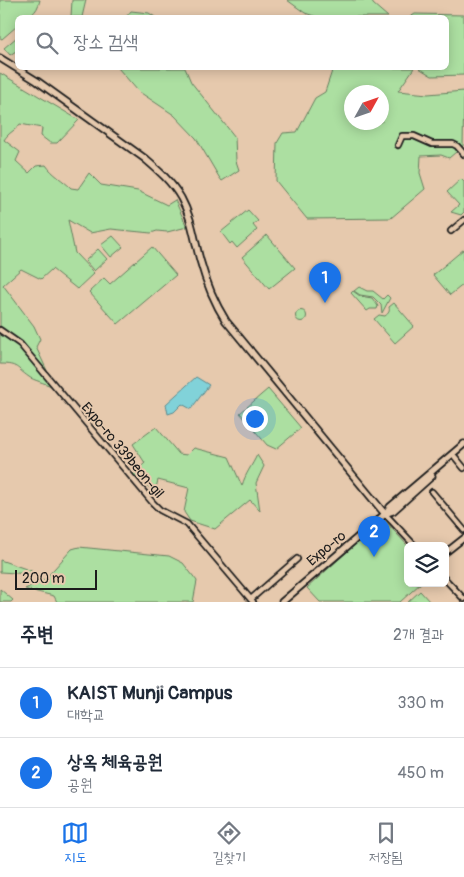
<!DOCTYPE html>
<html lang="ko">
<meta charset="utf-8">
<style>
body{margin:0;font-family:Pangolin,"Poor Story",sans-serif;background:#f2f2f3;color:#1f2937}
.controls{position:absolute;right:15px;bottom:15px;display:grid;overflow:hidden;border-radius:8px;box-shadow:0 2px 12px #0003}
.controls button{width:45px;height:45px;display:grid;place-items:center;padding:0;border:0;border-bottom:1px solid #e0e1e3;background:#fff;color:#1f2937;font:25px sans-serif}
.compass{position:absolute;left:344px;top:85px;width:45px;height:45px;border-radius:50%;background:#fff;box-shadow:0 2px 12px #0003;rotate:50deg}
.scale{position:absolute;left:15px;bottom:12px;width:82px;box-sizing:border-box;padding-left:5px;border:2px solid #1c1c1c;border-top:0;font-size:14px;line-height:18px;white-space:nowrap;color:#1c1c1c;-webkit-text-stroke:4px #e6c9ad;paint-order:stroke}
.you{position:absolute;left:254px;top:418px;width:18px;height:18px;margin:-12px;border:4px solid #fff;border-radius:50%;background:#1a73e8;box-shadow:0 0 0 8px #1a73e833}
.badge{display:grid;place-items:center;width:32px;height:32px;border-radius:50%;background:#1a73e8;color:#fff;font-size:16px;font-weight:700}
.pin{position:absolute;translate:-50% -41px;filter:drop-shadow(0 1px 2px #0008)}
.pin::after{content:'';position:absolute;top:26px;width:18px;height:15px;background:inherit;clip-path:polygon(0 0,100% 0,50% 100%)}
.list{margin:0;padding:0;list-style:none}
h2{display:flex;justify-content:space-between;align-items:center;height:65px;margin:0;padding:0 20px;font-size:21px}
h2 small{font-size:16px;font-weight:400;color:#747a83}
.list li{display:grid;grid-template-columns:32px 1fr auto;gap:15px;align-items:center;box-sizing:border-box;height:70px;padding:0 20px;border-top:1px solid #e0e1e3}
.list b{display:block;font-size:19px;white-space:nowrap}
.list p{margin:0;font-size:16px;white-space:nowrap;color:#747a83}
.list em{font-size:16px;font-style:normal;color:#747a83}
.icon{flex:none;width:28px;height:28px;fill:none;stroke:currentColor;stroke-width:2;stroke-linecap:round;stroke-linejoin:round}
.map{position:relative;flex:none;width:464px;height:602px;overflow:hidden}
.search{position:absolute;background:#fff;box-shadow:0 2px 12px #0003;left:15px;right:15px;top:15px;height:55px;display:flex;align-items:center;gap:12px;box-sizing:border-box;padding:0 18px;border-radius:8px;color:#747a83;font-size:19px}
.sheet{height:205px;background:#fff}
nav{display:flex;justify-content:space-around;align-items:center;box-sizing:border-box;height:70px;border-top:1px solid #e0e1e3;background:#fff;font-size:14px;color:#747a83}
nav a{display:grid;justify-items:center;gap:2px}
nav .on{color:#1a73e8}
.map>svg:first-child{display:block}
.green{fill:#acdfa1;stroke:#647e5e;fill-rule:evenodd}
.water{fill:#81d2d9;stroke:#59898d}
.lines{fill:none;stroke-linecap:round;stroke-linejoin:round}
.minor-casing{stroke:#1c1c1c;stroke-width:8}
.major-casing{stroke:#1c1c1c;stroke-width:9}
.minor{stroke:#e6c9ad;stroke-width:4.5}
.major{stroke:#e6c9ad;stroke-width:5.5}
.labels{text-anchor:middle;stroke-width:4;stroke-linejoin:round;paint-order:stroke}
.street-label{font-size:14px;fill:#1c1c1c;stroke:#e6c9ad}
</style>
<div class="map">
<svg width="464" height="602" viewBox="0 0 464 602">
<rect width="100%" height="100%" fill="#e6c9ad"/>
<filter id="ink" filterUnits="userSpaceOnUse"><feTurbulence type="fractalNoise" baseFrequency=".02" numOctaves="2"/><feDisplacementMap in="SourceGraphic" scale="10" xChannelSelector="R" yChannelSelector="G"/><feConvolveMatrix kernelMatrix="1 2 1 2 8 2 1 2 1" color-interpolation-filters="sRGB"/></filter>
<g filter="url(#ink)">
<path class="green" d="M0,0H40C37,13 30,18 18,18L17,26L2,39L0,38Z
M72,0H86L82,17H71Z
M287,0H372L373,4L388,17H317L305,13Z
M131,11L149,13L155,17H126Z
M415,14L464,15V75L432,76L419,68H446V18L410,17Z
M17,37V52L16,51L10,55L4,48Z
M118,68H185L191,82L235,137L236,161L239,170L222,181L219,177L196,138L174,115L138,91Z
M337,68H414L398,91L428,94L464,91L463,146L449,158L441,155L421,156L420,173L425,189L391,218L307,219L276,181L277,143L283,133L297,132L315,98L325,92L332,71ZM352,92H382V122H352Z
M0,73L79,120L57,143H50L41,136L42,128L20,124C15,131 9,132 4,140L20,152L16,161L29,173L36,166L46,165C53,175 63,180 71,188L78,189L89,173L101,185L138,191L167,205L175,200L187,227L167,232L157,231L151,233L111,229L90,233L68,220L75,253L94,273L77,289L52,269L41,279L21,269L3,285L34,326L40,339L36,347L50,377L21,341L0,328Z
M461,179L464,182V212L461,215L451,212L459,205L447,192Z
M248,210L258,221L253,225L257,230L237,248L232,242L230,244L221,232Z
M267,235L295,268L269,289L242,257Z
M113,236L123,247L111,257L101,245Z
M152,247L176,275L118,324L89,292L104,278L110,284Z
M98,249L107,259L94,271L85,261Z
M464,249V284L450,295L433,275Z
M359,287L367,291H373L383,299L387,295L390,298L382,313L381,305L373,297L360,295L354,291Z
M353,291L360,296L372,298L378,306L377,309H370L367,311L351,293Z
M394,303L414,326L395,343L374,319L379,315L385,316C389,313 390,311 389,307Z
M295.5 316a5.5 5.5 0 1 1 11 0a5.5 5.5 0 1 1-11 0Z
M0,333L17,344L51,386C45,383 33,380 29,377C16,368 18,364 0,364Z
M268,389L301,428L276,449L267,445L240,413Z
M156,427L179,454L187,455L194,448L229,457L242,486C245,474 252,466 257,455L264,466L256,483L260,511L250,500L215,529L190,521L184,512L189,488L158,480L155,492L133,474L145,463L133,444Z
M385,521L408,546V583H421L400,602H320L307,588L380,522Z
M79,547L169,556L183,563L197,581L193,602H57L54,596L25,589L45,579L72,549Z
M0,560L32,571V574L0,572Z
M0,589L13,600L11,602H0Z
M420,591L430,602H408Z"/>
<path class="water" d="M196,377L209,385L191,409L182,404L174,412L168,414L166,404Z"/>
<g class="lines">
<g class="minor-casing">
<path id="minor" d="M398,145L402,136H414L432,144H453L457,146L464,154
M451,231L464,220
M0,330L20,344L153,503L160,510L187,524L253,602
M455,457L464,468
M432,492L464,530
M385,514L415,546
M445,553L464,538
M445,579L464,599
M251,599L297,559"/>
</g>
<g class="major-casing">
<path id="major" d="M0,58L37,81L144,158C158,170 171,181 181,198C192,218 194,238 200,260C206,282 214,302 226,321L385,514
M387,513L393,511L432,476
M282,602L385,514L390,507L464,444"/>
</g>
<use href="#minor" class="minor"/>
<use href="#major" class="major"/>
</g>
</g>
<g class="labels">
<g class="street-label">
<text transform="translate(123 450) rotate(50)" y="5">Expo-ro 339beon-gil</text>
<text transform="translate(326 548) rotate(-40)" y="5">Expo-ro</text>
</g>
</g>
</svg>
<div class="controls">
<button><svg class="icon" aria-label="layers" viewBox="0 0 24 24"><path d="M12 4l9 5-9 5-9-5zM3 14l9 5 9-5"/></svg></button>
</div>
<svg class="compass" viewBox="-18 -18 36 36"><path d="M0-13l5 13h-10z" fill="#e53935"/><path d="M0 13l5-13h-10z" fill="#747a83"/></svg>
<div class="scale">200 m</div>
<div class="you"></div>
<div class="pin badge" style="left:325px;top:303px">1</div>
<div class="pin badge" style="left:374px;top:557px">2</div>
<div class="search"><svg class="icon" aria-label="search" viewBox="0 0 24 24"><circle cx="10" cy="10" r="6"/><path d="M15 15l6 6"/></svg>장소 검색</div>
</div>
<section class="sheet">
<h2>주변<small>2개 결과</small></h2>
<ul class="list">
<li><span class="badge">1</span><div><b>KAIST Munji Campus</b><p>대학교</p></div><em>330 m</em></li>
<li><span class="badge">2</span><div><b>상옥 체육공원</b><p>공원</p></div><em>450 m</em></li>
</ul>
</section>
<nav>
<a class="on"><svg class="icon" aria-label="map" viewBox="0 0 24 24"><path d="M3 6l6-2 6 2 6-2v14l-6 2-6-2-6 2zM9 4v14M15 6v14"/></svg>지도</a>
<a><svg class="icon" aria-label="directions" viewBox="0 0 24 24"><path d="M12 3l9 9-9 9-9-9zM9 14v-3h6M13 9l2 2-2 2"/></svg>길찾기</a>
<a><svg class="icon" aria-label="saved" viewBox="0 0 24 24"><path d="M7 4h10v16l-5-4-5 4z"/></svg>저장됨</a>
</nav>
